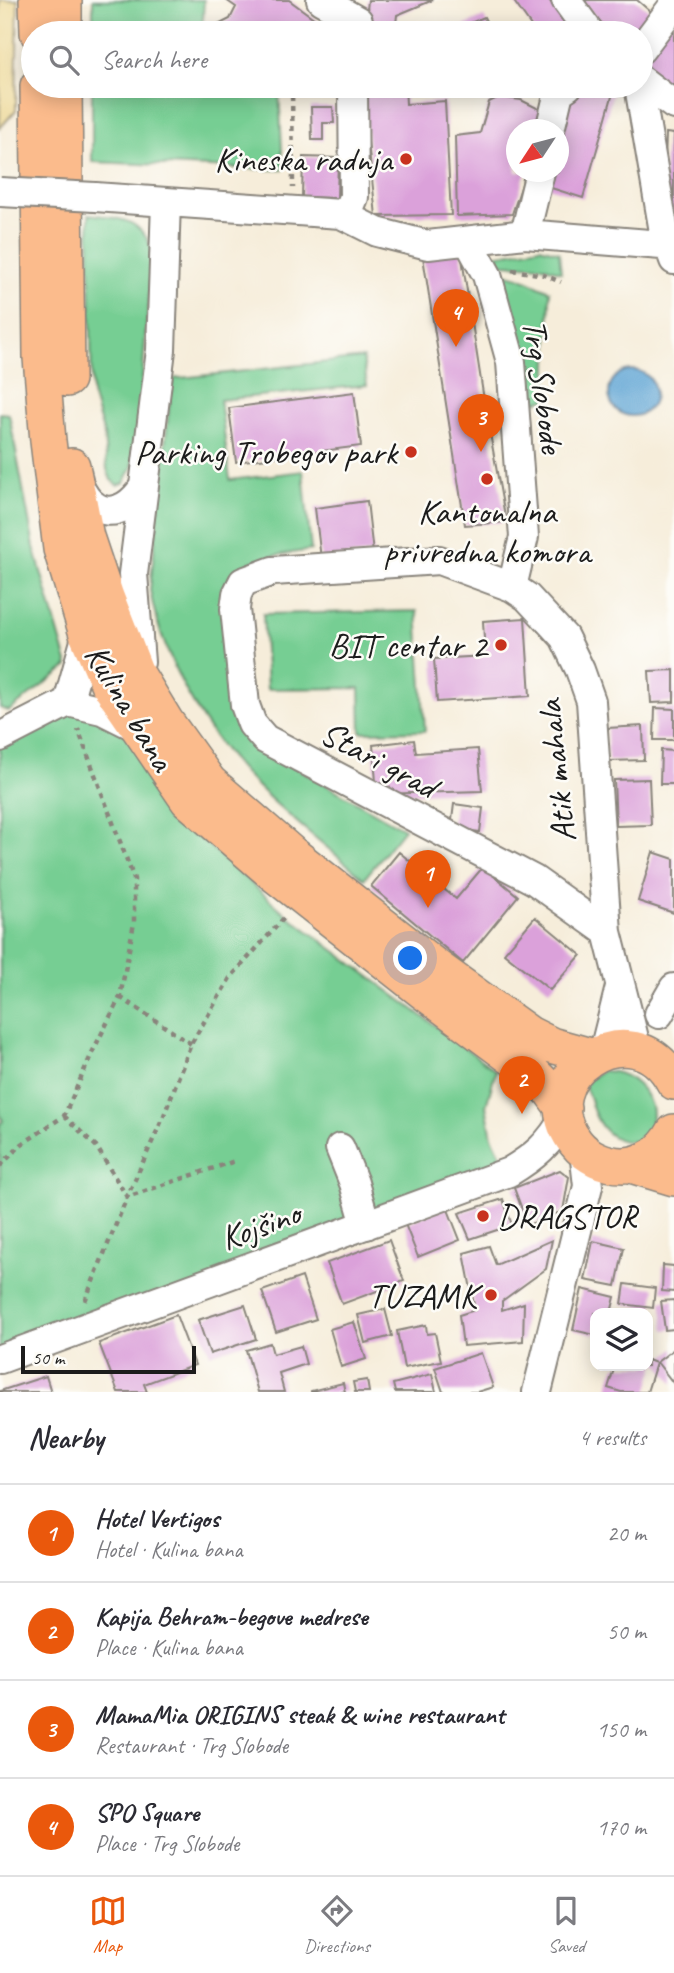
<!DOCTYPE html>
<meta charset="utf-8">
<style>
body{margin:0;font-family:Caveat,sans-serif;background:#f2f2f3;color:#2b2b33}
.controls{position:absolute;right:21px;bottom:21px;display:grid;overflow:hidden;border-radius:14px;box-shadow:0 4px 18px #0003}
.controls button{width:63px;height:63px;display:grid;place-items:center;padding:0;border:0;border-bottom:2px solid #e1e1e2;background:#fff;color:#2b2b33;font:35px sans-serif}
.compass{position:absolute;left:506px;top:119px;width:63px;height:63px;border-radius:50%;background:#fff;box-shadow:0 4px 18px #0003;rotate:234deg}
.scale{position:absolute;left:21px;bottom:18px;width:175px;box-sizing:border-box;padding-left:7px;border:4px solid #1c1c1c;border-top:0;font-size:19px;line-height:24px;white-space:nowrap;color:#1c1c1c;-webkit-text-stroke:5px #fdfcf7;paint-order:stroke}
.you{position:absolute;left:411px;top:959px;width:24px;height:24px;margin:-18px;border:5px solid #fff;border-radius:50%;background:#1a73e8;box-shadow:0 0 0 10px #1a73e833}
.badge{display:grid;place-items:center;width:46px;height:46px;border-radius:50%;background:#ea580c;color:#fff;font-size:23px;font-weight:700}
.pin{position:absolute;translate:-50% -58px;filter:drop-shadow(0 2px 4px #0008)}
.pin::after{content:'';position:absolute;top:37px;width:24px;height:21px;background:inherit;clip-path:polygon(0 0,100% 0,50% 100%)}
.list{margin:0;padding:0;list-style:none}
h2{display:flex;justify-content:space-between;align-items:center;height:91px;margin:0;padding:0 28px;font-size:30px}
h2 small{font-size:23px;font-weight:400;color:#7c7c81}
.list li{display:grid;grid-template-columns:46px 1fr auto;gap:21px;align-items:center;box-sizing:border-box;height:98px;padding:0 28px;border-top:2px solid #e1e1e2}
.list b{display:block;font-size:26px;white-space:nowrap}
.list p{margin:0;font-size:23px;white-space:nowrap;color:#7c7c81}
.list em{font-size:23px;font-style:normal;color:#7c7c81}
.icon{flex:none;width:38px;height:38px;fill:none;stroke:currentColor;stroke-width:2;stroke-linecap:round;stroke-linejoin:round}
.map{position:relative;flex:none;width:674px;height:1392px;overflow:hidden}
.search{position:absolute;background:#fff;box-shadow:0 4px 18px #0003;left:21px;right:21px;top:21px;height:77px;display:flex;align-items:center;gap:18px;box-sizing:border-box;padding:0 24px;border-radius:38px;color:#7c7c81;font-size:26px}
.sheet{height:483px;background:#fff}
nav{display:flex;justify-content:space-around;align-items:center;box-sizing:border-box;height:98px;border-top:2px solid #e1e1e2;background:#fff;font-size:19px;color:#7c7c81}
nav a{display:grid;justify-items:center;gap:4px}
nav .on{color:#ea580c}
.map>svg:first-child{display:block}
.green{fill:#76ce93;stroke:#497558;stroke-width:2}
.sand{fill:#eeda9e;stroke:#857b5d;stroke-width:2}
.water{fill:#5fa4d4;stroke:#3e6078;stroke-width:2}
.building{fill:#dba1da}
.lines{fill:none;stroke-linecap:round;stroke-linejoin:round}
.minor-casing{stroke:#89847b;stroke-width:32}
.major-casing{stroke:#89847b;stroke-width:38}
.path{stroke:#89847b;stroke-width:4.5;stroke-dasharray:5 5;stroke-linecap:butt}
.minor{stroke:#fff;stroke-width:28}
.major{stroke:#fbbb8c;stroke-width:35}
.minor-bridge-casing{stroke:#89847b;stroke-width:32;stroke-linecap:butt}
.minor-bridge{stroke:#fff;stroke-width:28}
.poi-dot{fill:#c8321e;stroke:#fdfcf7;stroke-width:2.5}
.labels{text-anchor:middle;stroke-width:5;stroke-linejoin:round;paint-order:stroke}
.poi-label{font-size:35px;fill:#1c1c1c;stroke:#fdfcf7;text-anchor:end}
.street-label{font-size:35px;fill:#1c1c1c;stroke:#fdfcf7}
</style>
<div class="map">
<svg width="674" height="1392" viewBox="0 0 674 1392">
<rect width="100%" height="100%" fill="#fdfcf7"/>
<filter id="ink" filterUnits="userSpaceOnUse"><feTurbulence type="fractalNoise" baseFrequency=".0143" numOctaves="2"/><feDisplacementMap in="SourceGraphic" scale="14" xChannelSelector="R" yChannelSelector="G"/><feConvolveMatrix kernelMatrix="1 2 1 2 8 2 1 2 1" color-interpolation-filters="sRGB"/></filter>
<filter id="wash" filterUnits="userSpaceOnUse"><feTurbulence type="fractalNoise" baseFrequency=".00686" numOctaves="4" result="noise"/><feDisplacementMap in="SourceGraphic" scale="28" xChannelSelector="R" yChannelSelector="G"/><feGaussianBlur stdDeviation="1.57" result="paint"/><feColorMatrix in="noise" values="0 0 0 0 0 0 0 0 0 0 0 0 0 0 0 0 0 1.4 0 .05"/><feComposite in="paint" operator="in"/></filter>
<g filter="url(#wash)">
<rect width="100%" height="100%" fill="#f6edda"/>
<path class="green" d="M93,0H204L202,33H93Z
M92,86H259L279,88L283,170L92,162Z
M89,214C119,218 141,218 152,250L138,435L132,468L124,483L117,485L111,480L107,469L104,435L92,394Z
M540,247L559,252L561,272L543,266L502,264L495,255Z
M504,273L519,277L550,291L547,399L526,404Z
M363,358L367,385L220,400L230,480L303,471L311,550C289,554 247,556 232,574C229,577 227,584 225,589L263,749L404,829L364,879C328,847 289,818 255,784C205,735 162,659 150,590L172,379Z
M0,413L9,414L34,547L68,666L9,711L0,708Z
M417,611L425,731L361,732L360,688L267,689L263,614Z
M68,702L113,715L189,828L287,915L496,1071L486,1106L492,1137L509,1172L0,1359V1124L3,1121L0,1114V737Z
M602,1071C624,1070 644,1084 651,1106C654,1118 648,1121 656,1134C622,1153 598,1134 590,1099C588,1092 585,1090 584,1083Z"/>
<path class="sand" d="M0,0H18L16,110L0,128Z"/>
<path class="water" d="M609 393a23 23 0 1 1 46 0a23 23 0 1 1-46 0Z"/>
<g id="blocks">
<path class="building" d="M226,0H289L334,33H210V29L230,19L236,7Z
M368,0H433L397,15L395,33H365Z
M513,0H549L573,33H536Z
M581,0H637L659,19L641,33H610Z
M484,17L492,33H448Z
M665,21L674,26V88L641,68V63Z
M362,86H405L406,104L445,101L451,215L376,216Z
M478,86H509L491,95Z
M579,86H615L583,198L545,186L550,172H558V145L571,95Z
M499,97L521,100L545,112L539,130H516V172H526L512,214L457,216L455,136L480,133L489,102Z
M311,107H333L334,123H323V140H312Z
M666,133L674,134V224L663,223Z
M303,157L338,158L337,198L302,197Z
M461,252L484,400L506,522L465,525L423,257Z
M354,392L361,446L236,462L229,408Z
M367,501L373,553L321,559L315,508Z
M525,618L530,696L437,702L434,659L485,656L483,621Z
M674,670V702L651,703L649,671Z
M655,708L674,709V740H654Z
M643,726L644,760L608,761L607,728Z
M414,740L416,753L478,749L482,791L377,794L373,745Z
M661,750L674,751V784H660Z
M649,779L651,825L616,826L614,780Z
M454,804L483,808L480,832L451,828Z
M399,852L456,899L483,867L518,896L463,963L371,886Z
M653,852L674,859V913L638,901Z
M535,917L581,955L550,990L504,953Z
M560,1170L569,1177L563,1211L528,1225L514,1188Z
M503,1199L512,1225L470,1239L459,1213Z
M447,1207L460,1240L418,1257L405,1224Z
M389,1240L404,1281L342,1304L327,1263Z
M552,1240L546,1269L502,1301V1310L524,1303L523,1341L463,1346L459,1315L475,1310L464,1253L489,1246L496,1265Z
M593,1241L624,1248L616,1286L585,1280Z
M663,1265L674,1266V1292L662,1291Z
M302,1277L316,1319L276,1332L262,1291Z
M625,1284L655,1288L653,1308L622,1304Z
M582,1289L615,1297L611,1313H595V1335L573,1330Z
M674,1300V1329L665,1330L661,1301Z
M245,1305L256,1339L210,1354L198,1320Z
M385,1309L392,1336L365,1343L358,1315Z
M176,1315L195,1365L144,1384L147,1392H118L99,1343Z
M354,1322L366,1359L341,1367L330,1329Z
M426,1325L427,1334L435,1333L441,1361L404,1368L397,1331Z
M270,1343L273,1354L301,1346L306,1364L279,1373L284,1392H258L246,1350Z
M674,1349V1384L657,1362Z
M481,1353L493,1387L477,1392H443L435,1368Z
M648,1360L656,1363L647,1392H621L608,1388L615,1366H648Z
M432,1374L436,1392H395L393,1384Z
M46,1376L51,1392H0V1391Z
M367,1380L369,1392H355L353,1382Z
M343,1383L345,1392H311V1391Z"/>
</g>
</g>
<g filter="url(#ink)">
<use href="#blocks" fill-opacity="0" stroke="#89847b" stroke-width="2"/>
<g class="lines">
<g class="minor-casing">
<path id="minor" d="M321,0L358,21
M566,0L590,33
M641,49L674,5
M641,80L674,105
M639,86L664,232L674,260
M550,130L559,92L568,86
M95,197L341,214L350,207L354,197L353,86
M341,214L377,232L428,245L525,234L674,246
M525,234L540,172
M469,242L487,275L511,362L524,537L512,587
M77,480C90,518 121,521 143,488
M140,662L133,574L161,350L166,202
M68,702L102,710L136,727
M68,702L87,634
M0,737L68,702
M607,932L534,880L265,739L252,724L245,705L235,609L237,594L243,582L273,571L439,560L512,587L527,597L564,637L580,670L591,701L607,932L637,1050
M659,1014L674,988
M604,1051L620,987
M340,1148L354,1183L366,1225
M0,1359L509,1172C534,1157 550,1144 564,1118
M537,1392L588,1186L584,1151"/>
</g>
<g class="major-casing">
<path id="major" d="M37,0L38,33
M64,0V33
M38,86L41,358L48,441L61,549L87,634L108,683L188,800L274,874L424,992L533,1073L550,1090L563,1108
M64,86L67,379
M72,466L86,537L106,597L135,671L166,722L209,782L292,854L436,967L529,1034L551,1045L591,1056
M674,1082C633,1004 524,1077 576,1143C587,1157 605,1165 623,1165C645,1165 664,1151 674,1132
M631,1165L674,1178"/>
</g>
<path class="path" d="M292,86L293,188
M512,270L544,275L561,282
M120,997L191,1044
M64,1116L96,1146L127,1197L235,1161
M0,1166L22,1144L64,1116L93,1051L120,997L134,923V879L78,729
M85,1301L127,1197L163,1118L191,1044L230,978L284,918"/>
<use href="#minor" class="minor"/>
<use href="#major" class="major"/>
<g class="minor-bridge-casing">
<path id="minor-bridge" d="M0,192L95,197"/>
</g>
<use href="#minor-bridge" class="minor-bridge"/>
</g>
</g>
<g class="poi-dot">
<circle cx="406" cy="159" r="7"/>
<circle cx="411" cy="452" r="7"/>
<circle cx="487" cy="479" r="7"/>
<circle cx="501" cy="645" r="7"/>
<circle cx="483" cy="1216" r="7"/>
<circle cx="491" cy="1295" r="7"/>
</g>
<g class="labels">
<g class="poi-label">
<text x="392" y="171">Kineska radnja</text>
<text x="397" y="464">Parking Trobegov park</text>
<text x="487" y="523" text-anchor="middle">Kantonalna<tspan x="487" dy="40">privredna komora</tspan></text>
<text x="487" y="657">BIT centar 2</text>
<text x="497" y="1228" text-anchor="start">DRAGSTOR</text>
<text x="477" y="1307">TUZAMK</text>
</g>
<g class="street-label">
<text transform="translate(544 386) rotate(82)" y="12">Trg Slobode</text>
<text transform="translate(130 707) rotate(59)" y="12">Kulina bana</text>
<text transform="translate(379 759) rotate(28)" y="12">Stari grad</text>
<text transform="translate(556 771) rotate(-96)" y="12">Atik mahala</text>
<text transform="translate(260 1225) rotate(-20)" y="12">Kojšino</text>
</g>
</g>
</svg>
<div class="controls">
<button><svg class="icon" aria-label="layers" viewBox="0 0 24 24"><path d="M12 4l9 5-9 5-9-5zM3 14l9 5 9-5"/></svg></button>
</div>
<svg class="compass" viewBox="-18 -18 36 36"><path d="M0-13l5 13h-10z" fill="#e53935"/><path d="M0 13l5-13h-10z" fill="#7c7c81"/></svg>
<div class="scale">50 m</div>
<div class="you"></div>
<div class="pin badge" style="left:428px;top:908px">1</div>
<div class="pin badge" style="left:522px;top:1114px">2</div>
<div class="pin badge" style="left:481px;top:452px">3</div>
<div class="pin badge" style="left:456px;top:347px">4</div>
<div class="search"><svg class="icon" aria-label="search" viewBox="0 0 24 24"><circle cx="10" cy="10" r="6"/><path d="M15 15l6 6"/></svg>Search here</div>
</div>
<section class="sheet">
<h2>Nearby<small>4 results</small></h2>
<ul class="list">
<li><span class="badge">1</span><div><b>Hotel Vertigos</b><p>Hotel · Kulina bana</p></div><em>20 m</em></li>
<li><span class="badge">2</span><div><b>Kapija Behram-begove medrese</b><p>Place · Kulina bana</p></div><em>50 m</em></li>
<li><span class="badge">3</span><div><b>MamaMia ORIGINS steak &amp; wine restaurant</b><p>Restaurant · Trg Slobode</p></div><em>150 m</em></li>
<li><span class="badge">4</span><div><b>SPO Square</b><p>Place · Trg Slobode</p></div><em>170 m</em></li>
</ul>
</section>
<nav>
<a class="on"><svg class="icon" aria-label="map" viewBox="0 0 24 24"><path d="M3 6l6-2 6 2 6-2v14l-6 2-6-2-6 2zM9 4v14M15 6v14"/></svg>Map</a>
<a><svg class="icon" aria-label="directions" viewBox="0 0 24 24"><path d="M12 3l9 9-9 9-9-9zM9 14v-3h6M13 9l2 2-2 2"/></svg>Directions</a>
<a><svg class="icon" aria-label="saved" viewBox="0 0 24 24"><path d="M7 4h10v16l-5-4-5 4z"/></svg>Saved</a>
</nav>
